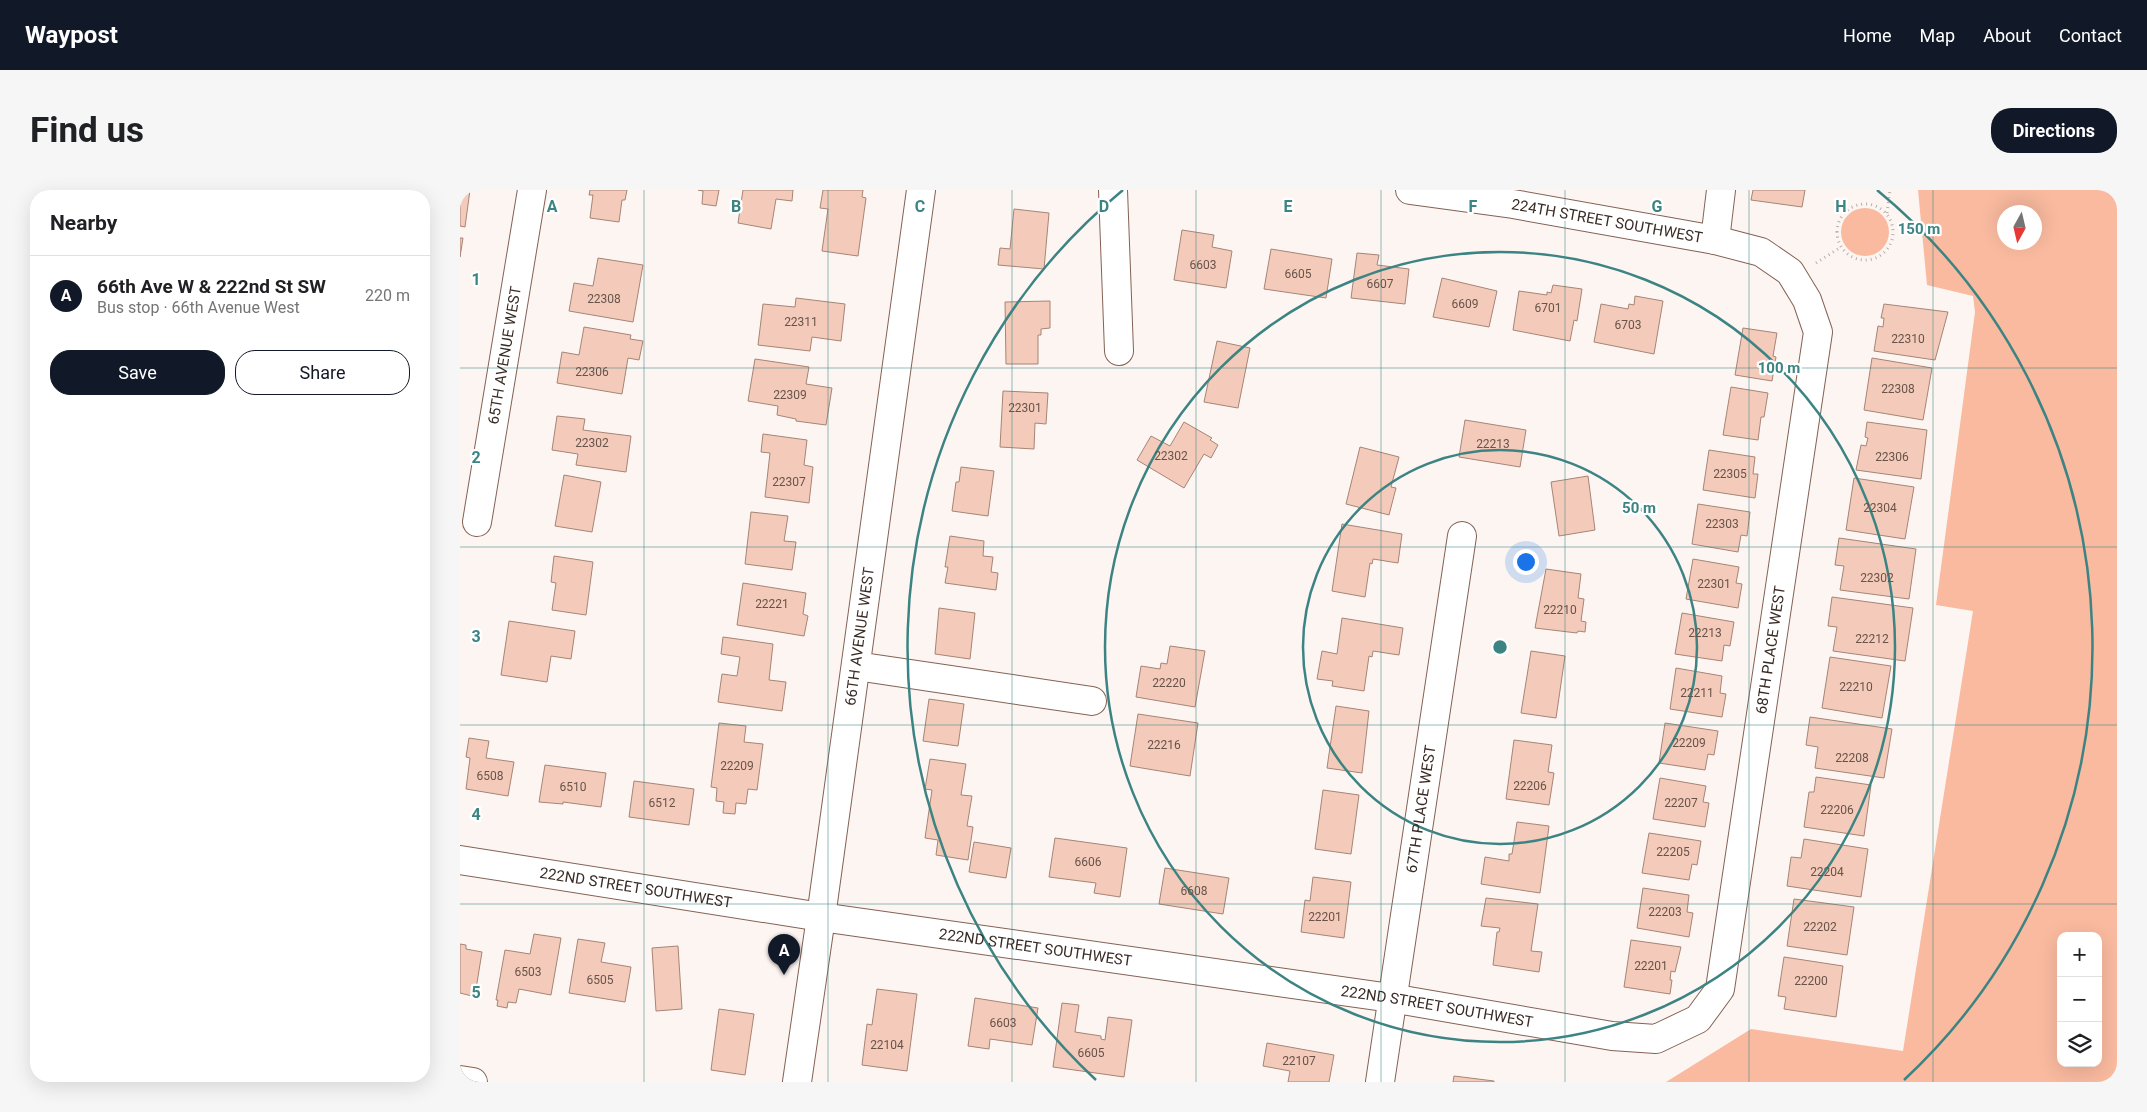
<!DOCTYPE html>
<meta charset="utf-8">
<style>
body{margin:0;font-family:Roboto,sans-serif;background:#f6f6f6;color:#202124}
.controls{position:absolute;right:15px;bottom:15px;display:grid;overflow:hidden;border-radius:10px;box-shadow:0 5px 20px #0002}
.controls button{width:45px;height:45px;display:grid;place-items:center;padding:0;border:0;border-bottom:1px solid #e0e0e0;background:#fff;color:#202124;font:25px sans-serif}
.compass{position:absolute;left:1537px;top:15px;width:45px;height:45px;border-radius:50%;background:#fff;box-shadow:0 5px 20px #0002;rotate:188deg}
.you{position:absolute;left:1065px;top:371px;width:18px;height:18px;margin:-12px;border:4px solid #fff;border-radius:50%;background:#1a73e8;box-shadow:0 0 0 8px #1a73e833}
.badge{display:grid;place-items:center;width:32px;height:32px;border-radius:50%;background:#111827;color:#fff;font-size:16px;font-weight:700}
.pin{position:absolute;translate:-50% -41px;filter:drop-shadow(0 1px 2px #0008)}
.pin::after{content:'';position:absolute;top:26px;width:18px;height:15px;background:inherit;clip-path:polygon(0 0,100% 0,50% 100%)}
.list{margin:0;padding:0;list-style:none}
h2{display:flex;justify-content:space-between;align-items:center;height:65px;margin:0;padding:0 20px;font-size:21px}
h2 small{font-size:16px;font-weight:400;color:#757577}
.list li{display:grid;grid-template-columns:32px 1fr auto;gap:15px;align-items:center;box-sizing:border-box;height:80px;padding:0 20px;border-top:1px solid #e0e0e0}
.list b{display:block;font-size:19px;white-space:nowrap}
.list p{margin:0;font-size:16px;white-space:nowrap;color:#757577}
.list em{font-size:16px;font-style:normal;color:#757577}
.actions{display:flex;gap:10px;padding:15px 20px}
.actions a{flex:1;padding:11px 0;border:1px solid #111827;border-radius:20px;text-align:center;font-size:18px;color:#111827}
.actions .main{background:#111827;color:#fff}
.icon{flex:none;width:28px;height:28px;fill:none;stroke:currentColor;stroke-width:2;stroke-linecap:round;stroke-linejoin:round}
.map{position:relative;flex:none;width:1657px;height:892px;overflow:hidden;border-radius:20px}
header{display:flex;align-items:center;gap:30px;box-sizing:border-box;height:70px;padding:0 25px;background:#111827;color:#fff}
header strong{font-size:24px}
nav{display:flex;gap:28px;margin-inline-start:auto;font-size:18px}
.intro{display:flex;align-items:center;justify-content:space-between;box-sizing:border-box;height:120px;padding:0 30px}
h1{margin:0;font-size:35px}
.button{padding:12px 22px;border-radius:20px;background:#111827;color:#fff;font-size:18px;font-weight:700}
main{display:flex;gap:30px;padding:0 30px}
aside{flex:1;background:#fff;border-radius:20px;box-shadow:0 5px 20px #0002}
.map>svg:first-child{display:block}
.green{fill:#f9ba9f;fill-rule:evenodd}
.building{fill:#f4cbba;stroke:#a68476}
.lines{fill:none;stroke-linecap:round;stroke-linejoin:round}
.minor-casing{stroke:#836255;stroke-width:30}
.path{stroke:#b8aeaa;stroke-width:3;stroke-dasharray:1 4;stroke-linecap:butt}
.minor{stroke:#fff;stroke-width:28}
.grid{fill:none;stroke:#3c8483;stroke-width:1;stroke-opacity:0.55}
.ring{fill:none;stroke:#3c8483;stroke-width:2.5}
.labels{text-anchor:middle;stroke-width:4.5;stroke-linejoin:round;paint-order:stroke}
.number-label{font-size:12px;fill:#68534a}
.street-label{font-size:15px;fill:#392b25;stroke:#fff}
.grid-label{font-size:16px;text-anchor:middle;font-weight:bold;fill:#3c8483;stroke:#fff;stroke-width:4.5;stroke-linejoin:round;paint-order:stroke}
.centre{fill:#3c8483;stroke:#fff;stroke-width:2.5}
.ring-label{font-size:15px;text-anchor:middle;font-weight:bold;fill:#3c8483;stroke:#fff;stroke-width:4.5;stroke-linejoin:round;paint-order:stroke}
</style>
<header>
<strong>Waypost</strong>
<nav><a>Home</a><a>Map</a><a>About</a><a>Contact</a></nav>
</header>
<div class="intro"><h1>Find us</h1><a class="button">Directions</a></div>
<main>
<aside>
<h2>Nearby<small></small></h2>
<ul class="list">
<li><span class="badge">A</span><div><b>66th Ave W &amp; 222nd St SW</b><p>Bus stop · 66th Avenue West</p></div><em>220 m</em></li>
</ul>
<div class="actions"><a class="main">Save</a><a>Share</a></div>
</aside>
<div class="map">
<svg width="1657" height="892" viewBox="0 0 1657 892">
<rect width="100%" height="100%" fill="#fdf5f2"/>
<path class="green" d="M1458,0H1657V892H1206L1291,839L1443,861L1513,421L1476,415L1515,122L1513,106L1467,95ZM1544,22H1574V52H1544ZM1601,746H1638V873H1601Z
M1381 42a24 24 0 1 1 48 0a24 24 0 1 1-48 0Z"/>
<path class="building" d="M0,0H10L5,37L0,36Z
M130,0H167L165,10H162L159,32L130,28L133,5H129Z
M238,0H259L256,16L242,14L243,1Z
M283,0H333L332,11L316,9L311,39L278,33Z
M363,0H403L402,7L406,8L398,66L362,61L368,19L360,18Z
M1293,0H1345L1342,17L1291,10Z
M554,19L589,23L584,79L538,75L540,58L550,59Z
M722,40L754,45L752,57L772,61L766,98L714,90Z
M0,48H3L0,67Z
M811,59L872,69L866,108L804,99Z
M897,63L919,65L917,75L949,79L945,114L891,108Z
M138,68L183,75L173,132L109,121L114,93L133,96Z
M982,88L1037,101L1029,137L973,127Z
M1093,95L1122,99L1117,131L1114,130L1110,151L1053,140L1059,101L1087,105V102L1091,103Z
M1175,106L1203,111L1194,164L1134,152L1141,114L1168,119L1169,114L1174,115Z
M336,108L385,114L381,151L352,147L350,161L298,155L303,114L335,117Z
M590,111V138L581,139V145H578V174H546L545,112Z
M1424,114L1488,122L1475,170L1414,161L1418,136L1423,137L1424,128H1421Z
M124,137L171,145L170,149L183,151L179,170L168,168L162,204L97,193L102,162L119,165Z
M1283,138L1317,143L1313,166L1316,167L1312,191L1275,185Z
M757,151L790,158L778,218L744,212Z
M1412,168L1472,178L1463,230L1404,220Z
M295,169L349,177L346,194L372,198L366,235L336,231V229L317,225L318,216L288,211Z
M1271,197L1308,203L1304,227H1301L1298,250L1263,245Z
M543,201L588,203L586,234L575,233L574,259L540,257Z
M97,226L125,229L123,240L171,246L166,282L116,275L118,264L92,260Z
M1005,230L1066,240L1060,277L999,267Z
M724,232L752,248L750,250L758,255L751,268L744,264L724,298L677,270L691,246L710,256Z
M1407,232L1467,240L1461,289L1396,280L1401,255L1406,256L1408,248L1405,247Z
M303,244L347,250L344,275L353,277L349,313L305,307L310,263L301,262Z
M900,257L939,267L931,297L936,298L929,325L886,314Z
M1249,260L1295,267L1293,284H1298L1295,308L1243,300Z
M501,277L534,281L528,326L492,321L496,292H499Z
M104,285L141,292L132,342L95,336Z
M1128,286L1135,340L1099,346L1091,292Z
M1394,288L1454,297L1445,349L1386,340Z
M1238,314L1290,322L1287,346L1281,345L1278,362L1232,354Z
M291,322L328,326L324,351L336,352L332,380L285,374Z
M882,334L942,344L938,373L913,369L912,374L910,373L905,407L872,401Z
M490,346L524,351L523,366L533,367L531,382L538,383L536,400L485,393L488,377H485Z
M1379,348L1456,359L1449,409L1380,400L1384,376L1375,375Z
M94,366L133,372L126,425L92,420L96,393L91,392Z
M1233,369L1279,377L1276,393L1282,394L1278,418L1226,409Z
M1086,379L1121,384L1118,408L1124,409L1121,431L1126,432L1125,442L1118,441L1117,443L1075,438Z
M283,393L346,403L343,424L348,426L344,446L277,435Z
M1372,407L1453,418L1445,471L1373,461L1377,437L1368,436Z
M479,418L515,423L510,469L475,464Z
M1222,423L1274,432L1270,456L1264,455L1262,471L1215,464Z
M882,428L943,438L939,465L913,461L912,467L909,466L904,501L872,496L873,491L857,489L862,461L877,464Z
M49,431L115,441L111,469L91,466L87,492L41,485Z
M263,447L313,454L309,490L326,492L322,521L258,512L262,484L277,486L280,467L261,464Z
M710,456L745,461L735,517L676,507L681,476L700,479L701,473L707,474Z
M1071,461L1105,466L1096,528L1061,523Z
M1370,467L1431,476L1422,528L1362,518Z
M1216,478L1262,486L1260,503L1266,504L1262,527L1210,519Z
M469,509L504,514L498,556L463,551Z
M876,516L909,521L902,583L867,578Z
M678,524L738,533L730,586L670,576Z
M1350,527L1432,539L1424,588L1355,578L1358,557L1346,555Z
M259,533L286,536L284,552L303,554L297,600L288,599L286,614L276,613L275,624L263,623L264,612L256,611L257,598L251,597Z
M1205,533L1258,541L1254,565L1248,564L1245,580L1199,573Z
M9,548L29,551L26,568L54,572L48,606L6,599L10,568L6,567Z
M1054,550L1092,555L1088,582L1094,583L1089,615L1046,609Z
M470,569L506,574L501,605L512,606L507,636L513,637L508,670L476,665L478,650L465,648L472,600L465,599Z
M85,575L146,583L141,617L103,612V614L79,612Z
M1356,587L1411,595L1404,646L1344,637L1349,602H1354Z
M1200,588L1246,596L1243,612L1249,613L1245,637L1193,629Z
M174,591L234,599L229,635L169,627Z
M863,600L899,605L891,664L855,659Z
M1057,632L1089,636L1080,703L1021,694L1025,667L1049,671V664H1052Z
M1189,643L1241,651L1237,675L1232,674L1229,690L1182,683Z
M595,648L667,658L660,707L634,703L636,693L589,687Z
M1344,649L1408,659L1401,707L1327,696L1331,667L1341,668Z
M514,652L551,658L546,688L509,682Z
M705,678L769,688L763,724L699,714Z
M853,687L891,692L884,748L841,742L845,710L850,711Z
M1183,698L1229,705L1227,722L1233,723L1229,747L1177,738Z
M1026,708L1078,714L1071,761L1082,762L1079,782L1033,775L1037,742H1039L1040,738L1021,736Z
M1334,709L1394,717L1387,765L1327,756Z
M74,744L101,748L91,805L59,799L56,813L48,812L47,818L37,816L38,810H36L45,760L70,764Z
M118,749L145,753L141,772L171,777L165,812L109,803Z
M1171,750L1221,757L1215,782L1211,781L1210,790H1212L1210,804L1164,797Z
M0,754L6,755V759L22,762L16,799H13L12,806L0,803Z
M218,756L222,819L196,821L192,758Z
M1324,767L1383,776L1376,827L1324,819L1326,807L1318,806Z
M417,799L457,804L447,881L402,875L407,834L412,835Z
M515,808L578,818L572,855L530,849L529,859L508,856Z
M602,813L619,815L615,842L641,846V849L645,850L648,827L672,830L664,887L593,877Z
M259,819L294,824L285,885L251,880Z
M807,853L874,865L869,892H828L830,881L803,876Z
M994,886L1034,891V892H993Z"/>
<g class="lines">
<g class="minor-casing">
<g id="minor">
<path d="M653,0L659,161"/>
<path d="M1255,50L1261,0"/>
<path id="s1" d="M17,332L72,0"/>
<path d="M396,476L632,511"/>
<path id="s2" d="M0,670L361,727L931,808L1152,846L1196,849L1238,829L1260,799L1358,142L1347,110L1330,82L1301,62L1255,50L1053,14L950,0"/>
<path d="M0,890L13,892"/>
<path id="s3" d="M337,892L361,727L461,0"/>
<path id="s4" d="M920,892L1002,346"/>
</g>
</g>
<path class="path" d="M1377 42a28 28 0 1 1 56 0a28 28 0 1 1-56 0Z
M1427,23L1430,0
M1356,73L1381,57"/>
<use href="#minor" class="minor"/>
</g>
<path class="grid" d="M184,0V892M368,0V892M552,0V892M736,0V892M921,0V892M1105,0V892M1289,0V892M1473,0V892M0,178H1657M0,357H1657M0,535H1657M0,714H1657"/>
<g class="ring">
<circle cx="1040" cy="457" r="197"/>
<circle cx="1040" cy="457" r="395"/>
<path d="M636 890A592 592 0 0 1 663 0M1417 0A592 592 0 0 1 1444 890"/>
</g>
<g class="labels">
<g class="number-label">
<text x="743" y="79">6603</text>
<text x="838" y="88">6605</text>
<text x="920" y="98">6607</text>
<text x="144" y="113">22308</text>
<text x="1005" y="118">6609</text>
<text x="1088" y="122">6701</text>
<text x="341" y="136">22311</text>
<text x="1168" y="139">6703</text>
<text x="1448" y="153">22310</text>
<text x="132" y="186">22306</text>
<text x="1438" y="203">22308</text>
<text x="330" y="209">22309</text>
<text x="565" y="222">22301</text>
<text x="132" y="257">22302</text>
<text x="1033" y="258">22213</text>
<text x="711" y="270">22302</text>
<text x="1432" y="271">22306</text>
<text x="1270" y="288">22305</text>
<text x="329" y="296">22307</text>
<text x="1420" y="322">22304</text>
<text x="1262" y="338">22303</text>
<text x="1417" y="392">22302</text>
<text x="1254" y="398">22301</text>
<text x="312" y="418">22221</text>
<text x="1100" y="424">22210</text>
<text x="1245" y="447">22213</text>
<text x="1412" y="453">22212</text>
<text x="709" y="497">22220</text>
<text x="1396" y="501">22210</text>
<text x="1237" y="507">22211</text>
<text x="1229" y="557">22209</text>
<text x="704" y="559">22216</text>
<text x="1392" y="572">22208</text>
<text x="277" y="580">22209</text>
<text x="30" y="590">6508</text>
<text x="1070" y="600">22206</text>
<text x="113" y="601">6510</text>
<text x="202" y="617">6512</text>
<text x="1221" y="617">22207</text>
<text x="1377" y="624">22206</text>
<text x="1213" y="666">22205</text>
<text x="628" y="676">6606</text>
<text x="1367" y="686">22204</text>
<text x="734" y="705">6608</text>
<text x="1205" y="726">22203</text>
<text x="865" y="731">22201</text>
<text x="1360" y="741">22202</text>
<text x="1191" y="780">22201</text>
<text x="68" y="786">6503</text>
<text x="140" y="794">6505</text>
<text x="1351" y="795">22200</text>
<text x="543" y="837">6603</text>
<text x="427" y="859">22104</text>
<text x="631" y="867">6605</text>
<text x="839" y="875">22107</text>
</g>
<g class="street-label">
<text transform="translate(1147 31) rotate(10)" y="5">224TH STREET SOUTHWEST</text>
<text dy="5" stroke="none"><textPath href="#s1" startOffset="169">65TH AVENUE WEST</textPath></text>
<text dy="5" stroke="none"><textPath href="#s3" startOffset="450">66TH AVENUE WEST</textPath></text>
<text dy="5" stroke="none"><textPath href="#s2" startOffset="1636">68TH PLACE WEST</textPath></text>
<text dy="5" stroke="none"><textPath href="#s4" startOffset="276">67TH PLACE WEST</textPath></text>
<text dy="5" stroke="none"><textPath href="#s2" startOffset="178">222ND STREET SOUTHWEST</textPath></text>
<text dy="5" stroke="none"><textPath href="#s2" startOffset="582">222ND STREET SOUTHWEST</textPath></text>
<text dy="5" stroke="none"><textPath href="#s2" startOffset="988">222ND STREET SOUTHWEST</textPath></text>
</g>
</g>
<g class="grid-label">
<text x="92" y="22">A</text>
<text x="276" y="22">B</text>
<text x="460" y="22">C</text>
<text x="644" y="22">D</text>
<text x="828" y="22">E</text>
<text x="1013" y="22">F</text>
<text x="1197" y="22">G</text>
<text x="1381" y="22">H</text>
<text x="16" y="95">1</text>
<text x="16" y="273">2</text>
<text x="16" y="452">3</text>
<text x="16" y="630">4</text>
<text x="16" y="808">5</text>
</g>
<circle cx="1040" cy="457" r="8" class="centre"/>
<g class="ring-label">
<text x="1459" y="44">150 m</text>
<text x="1319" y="183">100 m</text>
<text x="1179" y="323">50 m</text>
</g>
</svg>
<div class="controls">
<button>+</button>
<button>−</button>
<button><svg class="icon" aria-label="layers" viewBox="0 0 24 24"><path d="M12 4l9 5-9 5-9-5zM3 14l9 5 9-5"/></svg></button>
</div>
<svg class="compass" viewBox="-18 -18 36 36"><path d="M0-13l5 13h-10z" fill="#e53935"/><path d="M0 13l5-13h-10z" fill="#757577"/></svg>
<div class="you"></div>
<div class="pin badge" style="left:324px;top:785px">A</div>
</div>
</main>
